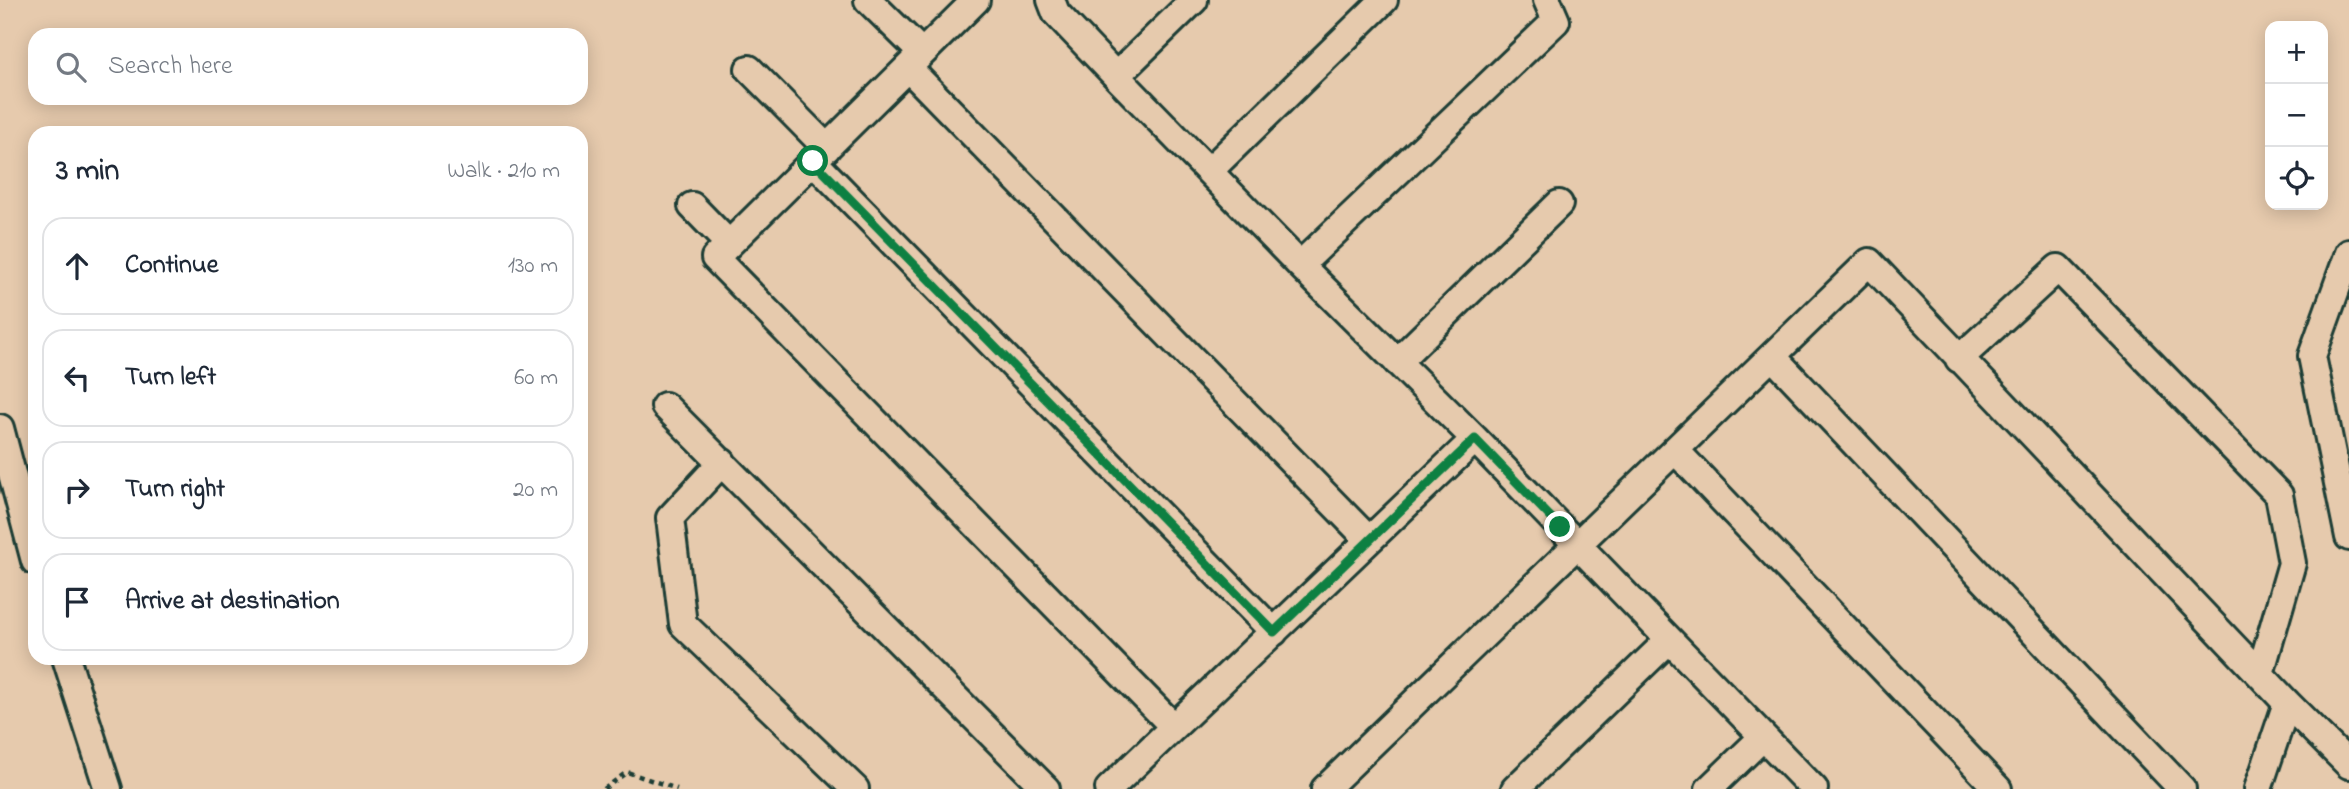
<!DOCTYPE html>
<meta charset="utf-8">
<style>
body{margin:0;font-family:"Indie Flower",sans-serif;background:#f2f2f3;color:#1f2937}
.controls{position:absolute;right:21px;top:21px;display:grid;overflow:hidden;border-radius:14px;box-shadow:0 4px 18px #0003}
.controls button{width:63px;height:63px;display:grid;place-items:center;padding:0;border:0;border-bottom:2px solid #e0e1e3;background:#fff;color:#1f2937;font:35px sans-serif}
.stop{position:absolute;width:21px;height:21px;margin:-16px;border:5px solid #0b8043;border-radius:50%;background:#fff}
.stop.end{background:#0b8043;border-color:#fff;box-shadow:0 2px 7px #0008}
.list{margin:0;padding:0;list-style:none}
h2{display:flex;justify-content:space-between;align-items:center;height:91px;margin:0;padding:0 28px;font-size:30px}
h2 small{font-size:23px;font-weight:400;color:#747a83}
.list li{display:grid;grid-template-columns:46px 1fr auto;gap:21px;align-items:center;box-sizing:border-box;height:98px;margin:0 14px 14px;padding:0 14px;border:2px solid #e0e1e3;border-radius:21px}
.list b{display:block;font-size:26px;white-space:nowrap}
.list em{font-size:23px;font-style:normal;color:#747a83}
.icon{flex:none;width:38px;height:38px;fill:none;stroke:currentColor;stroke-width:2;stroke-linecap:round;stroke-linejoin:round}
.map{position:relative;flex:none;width:2349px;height:789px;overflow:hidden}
.search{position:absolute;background:#fff;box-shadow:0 4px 18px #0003;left:28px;top:28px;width:560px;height:77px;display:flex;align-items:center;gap:18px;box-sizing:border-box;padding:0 24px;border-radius:21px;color:#747a83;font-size:26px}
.panel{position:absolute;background:#fff;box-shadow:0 4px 18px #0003;left:28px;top:126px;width:560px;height:539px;border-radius:21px}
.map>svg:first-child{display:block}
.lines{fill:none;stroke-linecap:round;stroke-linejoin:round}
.minor-casing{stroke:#1f3d34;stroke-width:32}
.path{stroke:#1f3d34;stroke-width:4.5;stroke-dasharray:5 5;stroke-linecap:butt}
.minor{stroke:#e6caad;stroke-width:26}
.route{stroke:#0b8043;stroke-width:9}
</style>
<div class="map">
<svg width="2349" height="789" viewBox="0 0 2349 789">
<rect width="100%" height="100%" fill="#e6caad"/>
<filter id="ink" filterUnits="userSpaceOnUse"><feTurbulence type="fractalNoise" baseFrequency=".0143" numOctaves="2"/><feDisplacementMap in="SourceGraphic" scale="14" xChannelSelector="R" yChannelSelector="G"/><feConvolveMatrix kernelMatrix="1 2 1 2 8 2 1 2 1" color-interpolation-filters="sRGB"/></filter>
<g filter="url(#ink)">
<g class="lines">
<g class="minor-casing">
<path id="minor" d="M868,0L922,53
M976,0L715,258L1174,727
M1051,0L1056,13L1116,76L1300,265L1475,439L1109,789
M908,68L1369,540
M749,69L827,148
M1116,76L1194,0
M813,161L1274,632
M1209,171L1384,0
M692,206L729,244
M2349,253L2312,356L2349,537
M1300,265L1556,21L1547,0
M1772,356L2182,789
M1959,359L2058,268L2279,495L2292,563L2260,674
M1397,362L1559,204
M665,406L1046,789
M0,428L35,561
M1475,439L1814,789
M1675,450L1998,789
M722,462L670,518L683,624L855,789
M66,658L108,789
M1325,789L1869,262L2287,703L2349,765
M1515,789L1669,640
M1709,789L1763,737
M2258,789L2287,703"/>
</g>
<path class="path" d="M604,789L627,772L677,789"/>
<use href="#minor" class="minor"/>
</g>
</g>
<g class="lines" filter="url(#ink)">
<path class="route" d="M813,161L1274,632L1475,439L1560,527"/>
</g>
</svg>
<div class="controls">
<button>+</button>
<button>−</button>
<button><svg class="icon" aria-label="locate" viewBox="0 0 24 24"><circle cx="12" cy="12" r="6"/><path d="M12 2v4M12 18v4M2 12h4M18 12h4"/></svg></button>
</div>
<div class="stop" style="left:813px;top:161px"></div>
<div class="stop end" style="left:1560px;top:527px"></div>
<div class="search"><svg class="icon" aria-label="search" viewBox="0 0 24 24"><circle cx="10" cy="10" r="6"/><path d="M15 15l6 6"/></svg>Search here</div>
<section class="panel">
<h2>3 min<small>Walk · 210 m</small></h2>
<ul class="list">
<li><svg class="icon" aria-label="ahead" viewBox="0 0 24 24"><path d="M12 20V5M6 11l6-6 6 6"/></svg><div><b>Continue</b></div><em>130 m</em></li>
<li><svg class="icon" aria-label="left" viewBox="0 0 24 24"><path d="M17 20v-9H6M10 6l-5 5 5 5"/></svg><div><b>Turn left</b></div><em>60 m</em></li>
<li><svg class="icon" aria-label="right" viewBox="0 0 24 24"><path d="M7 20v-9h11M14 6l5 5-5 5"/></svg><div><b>Turn right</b></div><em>20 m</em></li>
<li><svg class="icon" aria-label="arrive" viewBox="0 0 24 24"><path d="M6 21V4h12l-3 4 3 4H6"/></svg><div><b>Arrive at destination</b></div></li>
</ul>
</section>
</div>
